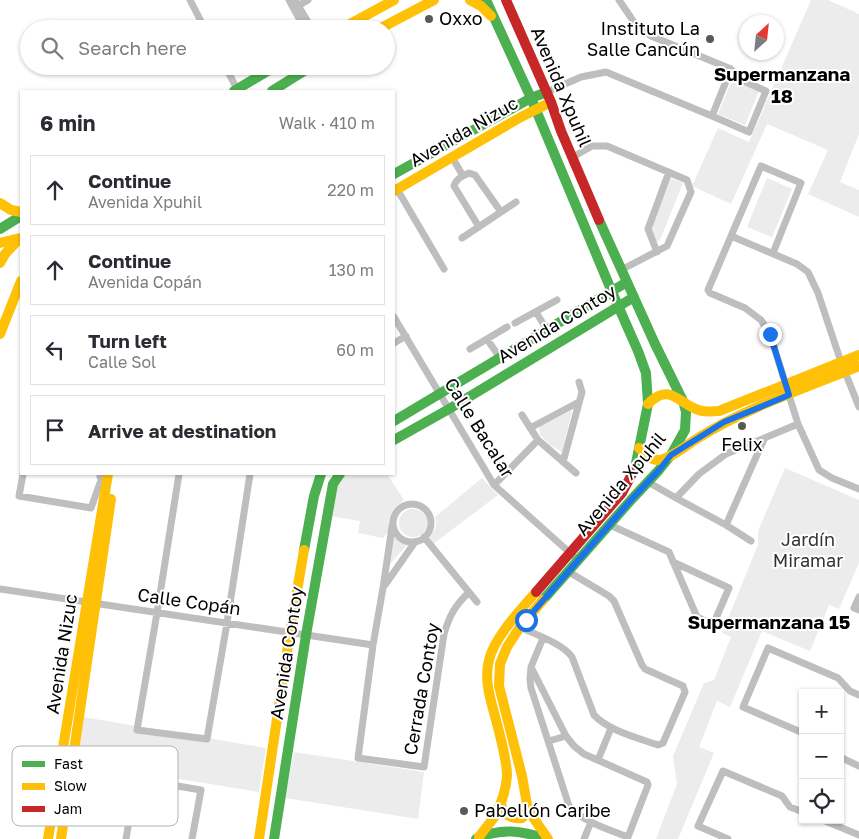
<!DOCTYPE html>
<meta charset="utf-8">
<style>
body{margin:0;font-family:"Golos Text",sans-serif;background:#f2f2f3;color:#2b2b33}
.controls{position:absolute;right:15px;bottom:15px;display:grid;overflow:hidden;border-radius:0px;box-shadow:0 1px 4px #0004}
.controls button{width:45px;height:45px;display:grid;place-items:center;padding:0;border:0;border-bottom:1px solid #e1e1e2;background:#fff;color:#2b2b33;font:25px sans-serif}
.compass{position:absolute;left:739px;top:15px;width:45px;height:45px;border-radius:50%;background:#fff;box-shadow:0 1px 4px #0004;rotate:27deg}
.stop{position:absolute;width:15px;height:15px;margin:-11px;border:4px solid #1a73e8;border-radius:50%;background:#fff}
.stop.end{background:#1a73e8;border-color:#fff;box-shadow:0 1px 5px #0008}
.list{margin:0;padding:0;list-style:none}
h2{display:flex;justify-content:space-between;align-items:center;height:65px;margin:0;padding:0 20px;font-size:21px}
h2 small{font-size:16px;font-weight:400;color:#7c7c81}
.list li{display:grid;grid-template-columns:32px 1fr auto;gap:15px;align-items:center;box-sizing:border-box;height:70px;margin:0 10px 10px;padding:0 10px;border:1px solid #e1e1e2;border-radius:0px}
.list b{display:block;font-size:19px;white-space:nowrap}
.list p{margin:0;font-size:16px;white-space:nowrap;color:#7c7c81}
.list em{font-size:16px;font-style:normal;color:#7c7c81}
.icon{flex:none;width:28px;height:28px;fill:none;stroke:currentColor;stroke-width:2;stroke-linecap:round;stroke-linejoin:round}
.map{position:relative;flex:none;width:859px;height:839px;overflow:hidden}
.search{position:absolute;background:#fff;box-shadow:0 1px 4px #0004;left:20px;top:20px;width:375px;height:55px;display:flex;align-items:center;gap:12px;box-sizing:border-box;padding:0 18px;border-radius:28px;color:#7c7c81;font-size:19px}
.panel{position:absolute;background:#fff;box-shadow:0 1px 4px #0004;left:20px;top:90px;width:375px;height:385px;border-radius:0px}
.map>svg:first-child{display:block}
.green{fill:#ececec}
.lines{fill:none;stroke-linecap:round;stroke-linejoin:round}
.street{stroke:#bebebe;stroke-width:7}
.fast{stroke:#4caf50;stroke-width:10}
.slow{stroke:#ffc107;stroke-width:10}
.jam{stroke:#c62828;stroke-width:10}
.route{stroke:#1a73e8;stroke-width:6}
.poi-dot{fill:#595959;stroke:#fff;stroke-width:2}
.labels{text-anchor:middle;stroke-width:4;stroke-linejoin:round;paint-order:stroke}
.poi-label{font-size:18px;fill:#000;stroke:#fff;text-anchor:start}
.street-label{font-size:18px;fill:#000;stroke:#fff}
.park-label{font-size:18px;fill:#333;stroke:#fff}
.neighbourhood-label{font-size:19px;font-weight:bold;fill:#000;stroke:#fff}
.key{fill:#fff;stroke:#b2b2b2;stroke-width:1}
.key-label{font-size:14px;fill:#000}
</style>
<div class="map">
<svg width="859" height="839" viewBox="0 0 859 839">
<rect width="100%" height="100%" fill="#fff"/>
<path class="green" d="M811,0H828L859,14V134L840,182L859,190V217L808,194L828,150L767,124L731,204L692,186L718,128L749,142Z
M732,80L759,91L745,125L718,114Z
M671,178L683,183L660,240L657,242L650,228Z
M767,178L792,189L772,237L747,227Z
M571,411H572L562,452L550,445L540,435L539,427Z
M785,468L859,500V563L839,609L829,605L810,651L762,631L730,707L717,701L699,747L714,753L678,839H656L677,784L673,756L704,683L714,680L731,637L722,633L758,545V531Z
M343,474H387L404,500L394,508L388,521L390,530L383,538L358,533L360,521L330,516L335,490Z
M482,478L498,495L433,544L429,539C434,532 438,526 435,517Z
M399 523a14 14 0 1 1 28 0a14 14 0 1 1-28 0Z
M391,535L399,541L408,544L389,565Z
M83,717L266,748L259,792L76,762Z
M294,752L424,772L418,819L285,798Z"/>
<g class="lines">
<path class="street" d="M190,0L205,29
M289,0L305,29
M295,0L312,29
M298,6L308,0
M225,66L237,89
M547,92L581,77L606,72L712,116L731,69L651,36L636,25L619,0
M712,116L749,132L766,91L739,79L731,69
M452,157L463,176
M573,157L592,146H607L687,180L691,192L667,246L621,270
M397,189L444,269
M479,227L454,186C456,179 462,176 469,173L475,175L501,212
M731,236L797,264L808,272L818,293L841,362L859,407
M462,238L516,202
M657,252L648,229L669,172
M773,253L801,183L761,166L708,290L710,293L745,308L761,320L770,334L798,424L819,470L832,478L859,489
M536,312L547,330
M394,317L494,485L578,560
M515,323L557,300
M487,339L500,358
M394,343L406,336
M470,349L507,327
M522,415L538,440L576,473
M530,428L579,402
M764,439L726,525L676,498L699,474L726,454L798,424
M563,462L582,392L579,382
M23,474L19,496L91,508L100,483H106
M100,474V477L107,478
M179,474L157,613L137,730L207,739L227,623L250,474
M648,482L676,498
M494,485L538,440
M393 523a19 19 0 1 1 38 0a19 19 0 1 1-38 0Z
M393,520L383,588L373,645L358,758L424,767L444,634C450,614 455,606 469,592
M610,525L669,552L697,617L713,625L729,588L673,562
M726,525L751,541
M424,537L477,602
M385,585L415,542
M0,589L373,645
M859,597L854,608L859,610
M520,627C536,635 562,643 572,657L594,715C609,731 638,738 658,745L663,743L685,692L683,686L645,669L642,665L614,601L609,596L569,572
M531,667L566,736L574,746L584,754L647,782L648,785L628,837C607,829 584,822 569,806L531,688L530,679Z
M531,667L543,638
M803,733L743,707L768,648L838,678L850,691L859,695
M549,741L566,736
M840,757L859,766
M598,760L611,728
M823,820L859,835
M126,839L136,779L201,790L192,839
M584,839L591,822
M728,839L698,826L723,771L782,796L790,807L803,812"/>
<path class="fast" d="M486,0L531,98L612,292L638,351L646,373L648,404L635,468L633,472
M234,91L276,66
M272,91L312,66
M394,174L531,98L547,92
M0,229L21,216
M394,421L627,282
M394,440L449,409L634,297
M304,550L314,496L321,474
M543,600L631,500L659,470L671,455L685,430L686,412L683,401L655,344L599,220
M274,839L306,635L333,484L340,474
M476,839C501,827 522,831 547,839"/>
<path class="slow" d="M470,0L481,6L491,16
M341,29L394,0
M379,29L434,0
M394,191L521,117L551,102
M0,203L11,210L21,212
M0,243L20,238
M0,263L5,254L19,239
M0,334L21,281
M648,404C671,380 680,407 702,411C708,412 714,411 719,411L859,355
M639,448C644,453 650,460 658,460C669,460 688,444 698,438C748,407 805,388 859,366
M543,600L520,627L507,647L500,664L499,686L522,776L528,810L548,839
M501,803C501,804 503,811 503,811C507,817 516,819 522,818L528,810
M479,837C484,830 490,823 495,816C501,804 506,790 507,776C507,756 497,725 492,705C488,690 485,676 489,660C494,638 521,609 536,592
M48,839L108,474
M61,839L111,499
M259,839L290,632L304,550"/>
<path class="jam" d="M506,0L551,102L561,131L599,220
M536,592L622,493L633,472"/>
</g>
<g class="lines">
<path class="route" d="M526,620L631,500L659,470L671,455L724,422L789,395L770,334"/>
</g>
<g class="poi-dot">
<circle cx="429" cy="19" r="5"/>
<circle cx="710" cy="39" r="5"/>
<circle cx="742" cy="426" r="5"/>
<circle cx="464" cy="811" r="5"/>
</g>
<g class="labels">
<g class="poi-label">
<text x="439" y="25">Oxxo</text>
<text x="700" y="35" text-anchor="end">Instituto La<tspan x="700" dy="21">Salle Cancún</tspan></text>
<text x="742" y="451" text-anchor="middle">Felix</text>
<text x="474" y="817">Pabellón Caribe</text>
</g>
<g class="street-label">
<text transform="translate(561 87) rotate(67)" y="6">Avenida Xpuhil</text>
<text transform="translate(464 132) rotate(-30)" y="6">Avenida Nizuc</text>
<text transform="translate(557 324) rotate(-31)" y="6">Avenida Contoy</text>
<text transform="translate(479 428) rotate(58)" y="6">Calle Bacalar</text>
<text transform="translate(621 484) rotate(-50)" y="6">Avenida Xpuhil</text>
<text transform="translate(189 602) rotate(8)" y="6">Calle Copán</text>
<text transform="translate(287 653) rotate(-81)" y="6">Avenida Contoy</text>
<text transform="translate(62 654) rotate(-81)" y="6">Avenida Nizuc</text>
<text transform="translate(422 689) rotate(-80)" y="6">Cerrada Contoy</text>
</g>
<g class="park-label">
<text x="808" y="546">Jardín<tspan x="808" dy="21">Miramar</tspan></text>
</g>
<g class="neighbourhood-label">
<text x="782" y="81">Supermanzana<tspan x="782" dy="22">18</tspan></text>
<text x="769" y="629">Supermanzana 15</text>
</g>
</g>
<rect x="12" y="746" width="166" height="80" rx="8" class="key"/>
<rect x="22" y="761" width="23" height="6" fill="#4caf50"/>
<rect x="22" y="783" width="23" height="7" fill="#ffc107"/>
<rect x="22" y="806" width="23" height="6" fill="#c62828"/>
<g class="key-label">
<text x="54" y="769">Fast</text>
<text x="54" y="791">Slow</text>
<text x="54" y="814">Jam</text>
</g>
</svg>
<div class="controls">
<button>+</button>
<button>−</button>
<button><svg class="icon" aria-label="locate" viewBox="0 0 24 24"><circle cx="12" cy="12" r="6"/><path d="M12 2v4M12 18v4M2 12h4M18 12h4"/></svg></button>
</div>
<svg class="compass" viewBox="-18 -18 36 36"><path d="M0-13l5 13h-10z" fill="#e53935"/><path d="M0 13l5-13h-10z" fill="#7c7c81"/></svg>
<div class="stop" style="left:526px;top:620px"></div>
<div class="stop end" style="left:770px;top:334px"></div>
<div class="search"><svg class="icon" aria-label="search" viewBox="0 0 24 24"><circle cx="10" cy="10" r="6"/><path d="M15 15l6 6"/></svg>Search here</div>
<section class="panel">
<h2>6 min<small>Walk · 410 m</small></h2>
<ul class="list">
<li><svg class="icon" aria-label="ahead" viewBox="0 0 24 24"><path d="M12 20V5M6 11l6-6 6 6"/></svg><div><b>Continue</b><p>Avenida Xpuhil</p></div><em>220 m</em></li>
<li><svg class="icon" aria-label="ahead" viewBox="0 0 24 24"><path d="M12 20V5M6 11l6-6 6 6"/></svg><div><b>Continue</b><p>Avenida Copán</p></div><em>130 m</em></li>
<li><svg class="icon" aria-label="left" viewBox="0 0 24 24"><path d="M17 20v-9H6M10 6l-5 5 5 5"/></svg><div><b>Turn left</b><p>Calle Sol</p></div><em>60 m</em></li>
<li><svg class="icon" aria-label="arrive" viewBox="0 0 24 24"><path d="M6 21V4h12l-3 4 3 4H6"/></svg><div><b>Arrive at destination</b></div></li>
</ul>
</section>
</div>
